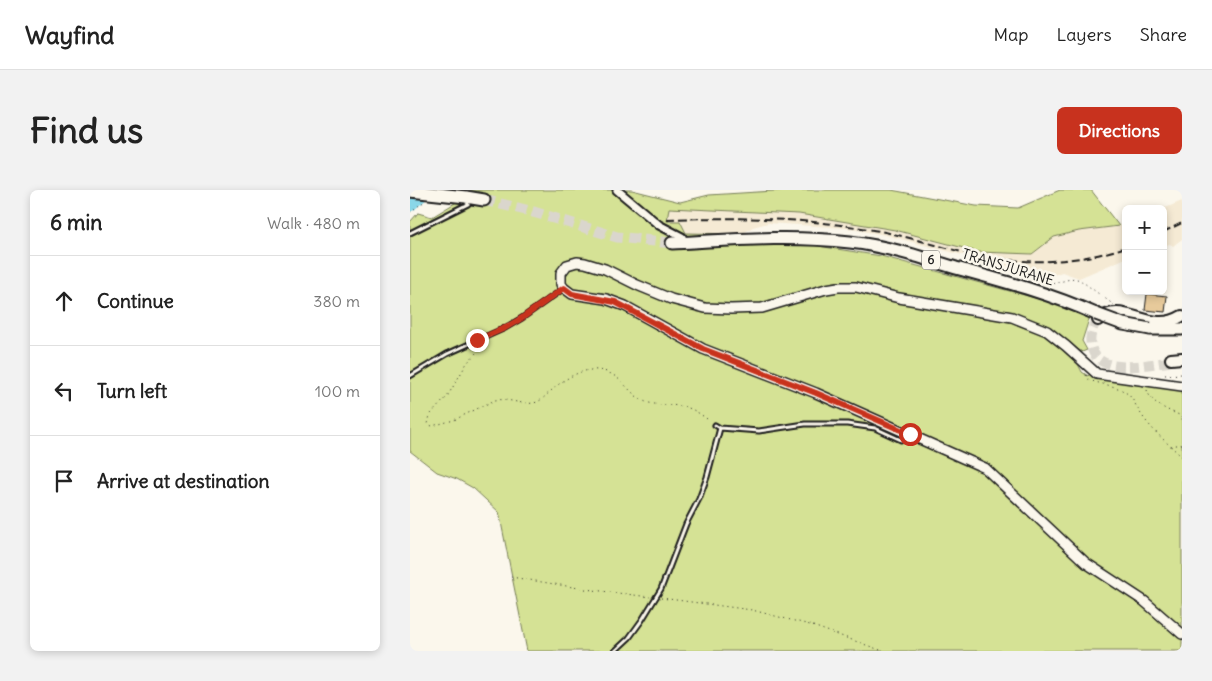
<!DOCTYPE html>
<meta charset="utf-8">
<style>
body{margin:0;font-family:Delius,sans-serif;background:#f2f2f2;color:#222}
.controls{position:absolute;right:15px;top:15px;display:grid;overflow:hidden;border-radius:8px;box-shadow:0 2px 8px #0003}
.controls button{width:45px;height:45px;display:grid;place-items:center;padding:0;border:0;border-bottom:1px solid #e0e0e0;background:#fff;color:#222;font:25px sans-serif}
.stop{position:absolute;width:15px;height:15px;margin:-11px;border:4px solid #c8321e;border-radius:50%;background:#fff}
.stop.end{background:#c8321e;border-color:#fff;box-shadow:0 1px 5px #0008}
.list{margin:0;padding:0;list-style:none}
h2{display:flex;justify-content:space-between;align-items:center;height:65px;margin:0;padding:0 20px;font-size:21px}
h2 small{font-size:16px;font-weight:400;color:#767676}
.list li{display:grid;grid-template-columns:32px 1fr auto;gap:15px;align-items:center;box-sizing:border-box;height:90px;padding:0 20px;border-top:1px solid #e0e0e0}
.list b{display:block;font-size:19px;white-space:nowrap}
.list em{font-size:16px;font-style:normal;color:#767676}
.icon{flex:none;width:28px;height:28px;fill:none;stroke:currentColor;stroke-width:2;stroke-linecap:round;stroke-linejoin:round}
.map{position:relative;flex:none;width:772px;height:461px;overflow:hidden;border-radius:8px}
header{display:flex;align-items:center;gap:30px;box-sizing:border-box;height:70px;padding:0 25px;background:#fff;border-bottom:1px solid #e0e0e0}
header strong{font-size:24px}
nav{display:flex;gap:28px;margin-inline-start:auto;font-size:18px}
.intro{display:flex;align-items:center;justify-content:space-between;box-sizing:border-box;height:120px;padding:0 30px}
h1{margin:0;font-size:35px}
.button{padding:12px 22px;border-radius:8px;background:#c8321e;color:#fff;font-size:18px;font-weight:700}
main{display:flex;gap:30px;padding:0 30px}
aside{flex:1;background:#fff;border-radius:8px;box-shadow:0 2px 8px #0003}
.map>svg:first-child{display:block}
.built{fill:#f5ead4}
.green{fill:#d5e295;stroke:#787f58}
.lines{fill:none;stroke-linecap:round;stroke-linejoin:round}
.river{stroke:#8ad7e8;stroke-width:11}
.building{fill:#e7ca9b;stroke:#1c1c1c}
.secondary-tunnel{stroke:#dad6cd;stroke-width:10;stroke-dasharray:10 5;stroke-linecap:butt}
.primary-tunnel{stroke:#dad6cd;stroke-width:11;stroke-dasharray:11 5.5;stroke-linecap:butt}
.service-casing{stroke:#1c1c1c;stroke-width:7}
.minor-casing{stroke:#1c1c1c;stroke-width:11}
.tertiary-casing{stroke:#1c1c1c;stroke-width:12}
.secondary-casing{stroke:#1c1c1c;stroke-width:14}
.primary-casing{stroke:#1c1c1c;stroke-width:15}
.path{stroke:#1c1c1c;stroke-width:1;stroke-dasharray:1 4;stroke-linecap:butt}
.service{stroke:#fbf7ec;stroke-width:3}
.minor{stroke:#fbf7ec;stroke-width:7}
.tertiary{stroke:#fbf7ec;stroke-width:9}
.secondary{stroke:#fbf7ec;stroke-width:10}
.primary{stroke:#fbf7ec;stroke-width:11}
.rail{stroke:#1c1c1c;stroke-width:2;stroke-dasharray:8 4;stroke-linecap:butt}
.primary-bridge-casing{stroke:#1c1c1c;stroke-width:15;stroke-linecap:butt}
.primary-bridge{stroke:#fbf7ec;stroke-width:11}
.route{stroke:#c8321e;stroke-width:6}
.labels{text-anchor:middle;stroke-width:5;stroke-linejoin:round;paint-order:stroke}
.shield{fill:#fbf7ec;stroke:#5f5e5a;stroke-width:1}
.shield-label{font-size:12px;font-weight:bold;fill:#1c1c1c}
.street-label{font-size:14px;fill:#1c1c1c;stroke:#fbf7ec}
</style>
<header>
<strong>Wayfind</strong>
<nav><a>Map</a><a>Layers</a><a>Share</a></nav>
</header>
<div class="intro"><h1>Find us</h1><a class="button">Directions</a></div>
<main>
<aside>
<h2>6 min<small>Walk · 480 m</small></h2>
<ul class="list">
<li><svg class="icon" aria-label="ahead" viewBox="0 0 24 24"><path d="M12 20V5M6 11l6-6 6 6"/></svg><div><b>Continue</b></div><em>380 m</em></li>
<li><svg class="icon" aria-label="left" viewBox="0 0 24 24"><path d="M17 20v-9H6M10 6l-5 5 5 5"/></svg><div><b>Turn left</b></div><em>100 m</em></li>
<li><svg class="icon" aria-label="arrive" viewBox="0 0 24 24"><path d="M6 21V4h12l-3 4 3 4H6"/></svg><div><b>Arrive at destination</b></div></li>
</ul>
</aside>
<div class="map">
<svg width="772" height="461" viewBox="0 0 772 461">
<rect width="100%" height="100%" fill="#fbf7ec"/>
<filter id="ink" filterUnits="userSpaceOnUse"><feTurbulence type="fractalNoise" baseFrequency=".02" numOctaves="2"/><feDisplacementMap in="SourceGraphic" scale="10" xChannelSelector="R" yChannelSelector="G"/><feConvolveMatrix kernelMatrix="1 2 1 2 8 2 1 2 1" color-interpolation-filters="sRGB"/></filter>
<g filter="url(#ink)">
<path class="built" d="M772,11V49L763,56L760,54L753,56V19Z
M258,18L389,24L485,40L569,62L622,64L644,47L669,41L709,36L716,34V68L669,88L652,82L637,87L475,45L435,38L358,33L343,37L332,44L276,43L270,31H257Z"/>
<path class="green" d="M61,0H222L270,12L299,5L380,0H481L566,16L608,18L650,0H681L709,36L669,41L644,47L622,64L569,62L485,40L389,24L259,18L257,31H270L276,43L332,44L471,66L662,118L680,126L672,151L677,160L672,162L654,150L656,162L668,174L672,182L678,186L680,184L691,189L772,199V461H117L89,322L63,298L47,289L27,282L0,261V32L8,23L22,27L45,13Z"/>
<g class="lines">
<path class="river" d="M0,16L19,0"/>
</g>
<path class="building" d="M737,104L757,106L755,122L735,120Z"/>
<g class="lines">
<path class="secondary-tunnel" d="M688,130C682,137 679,147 681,156C688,187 735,174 758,172L761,169"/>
<path class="primary-tunnel" d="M74,10L120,21L207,47L262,53"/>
<g class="service-casing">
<path id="service" d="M0,43L58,14
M0,186L37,164L95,138L112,128L153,99
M305,235L310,238
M205,461L219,448L232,430L251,399L276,334L289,309L297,287L310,238L349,241L395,234H437L465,238L491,250L498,246"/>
</g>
<g class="minor-casing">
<path id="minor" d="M207,0L249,35L272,47"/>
</g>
<g class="tertiary-casing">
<path id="tertiary" d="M772,196L687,184L656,156L637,141L602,127L489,108L446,97H428L416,99L352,118L321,119L295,118L261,109L227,95L195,79L175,73L167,72L157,75L151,83V94L154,98L162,104L196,109L215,116L293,159L406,203L575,278L676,373L734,411L772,444"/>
</g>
<g class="secondary-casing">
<path id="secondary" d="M688,130C713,108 739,146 772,126
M761,169L772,168"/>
</g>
<g class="primary-casing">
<path id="primary" d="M56,7L74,10
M262,53C321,50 381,45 440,52C476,56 511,67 546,78C594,91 641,104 686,124
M740,139H772"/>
</g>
<path class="path" d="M0,22L15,11
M638,95L664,88L670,90L704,115
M76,152L57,173L37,207L20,225L18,234L22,236L44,230L85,210C98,208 111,215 123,213C131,212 136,205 142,200C155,188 175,176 193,181C212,185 219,205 236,212C251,217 267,213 281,219C288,222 294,227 300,231
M676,185L678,189C689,195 704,194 715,202C723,207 726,217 731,224C742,241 758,253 772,267
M755,185L772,184
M737,200C741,214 759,221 772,226
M761,256L772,254
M101,387L175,399L240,407
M251,408L342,420L400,435L473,461"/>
<use href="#service" class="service"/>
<use href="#minor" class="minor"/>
<use href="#tertiary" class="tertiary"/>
<use href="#secondary" class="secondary"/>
<use href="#primary" class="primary"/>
<path class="rail" d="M257,29C324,27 393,28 458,39C496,45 532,58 569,66C617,75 669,73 716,57
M753,42L772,33"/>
<g class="primary-bridge-casing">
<path id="primary-bridge" d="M0,1L56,7
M686,124L713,134L740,139"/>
</g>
<use href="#primary-bridge" class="primary-bridge"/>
</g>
</g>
<g class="lines" filter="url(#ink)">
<path class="route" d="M67,150L95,138L112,128L154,98L162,104L205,112L293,159L406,203L500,244"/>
</g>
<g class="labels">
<rect class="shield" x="512" y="60.5" width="18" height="19" rx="4"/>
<g class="shield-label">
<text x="521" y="74">6</text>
</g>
<g class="street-label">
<text transform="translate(598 77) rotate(17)" y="5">TRANSJURANE</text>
</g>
</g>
</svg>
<div class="controls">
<button>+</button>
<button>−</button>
</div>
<div class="stop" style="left:500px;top:244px"></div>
<div class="stop end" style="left:67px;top:150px"></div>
</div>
</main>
